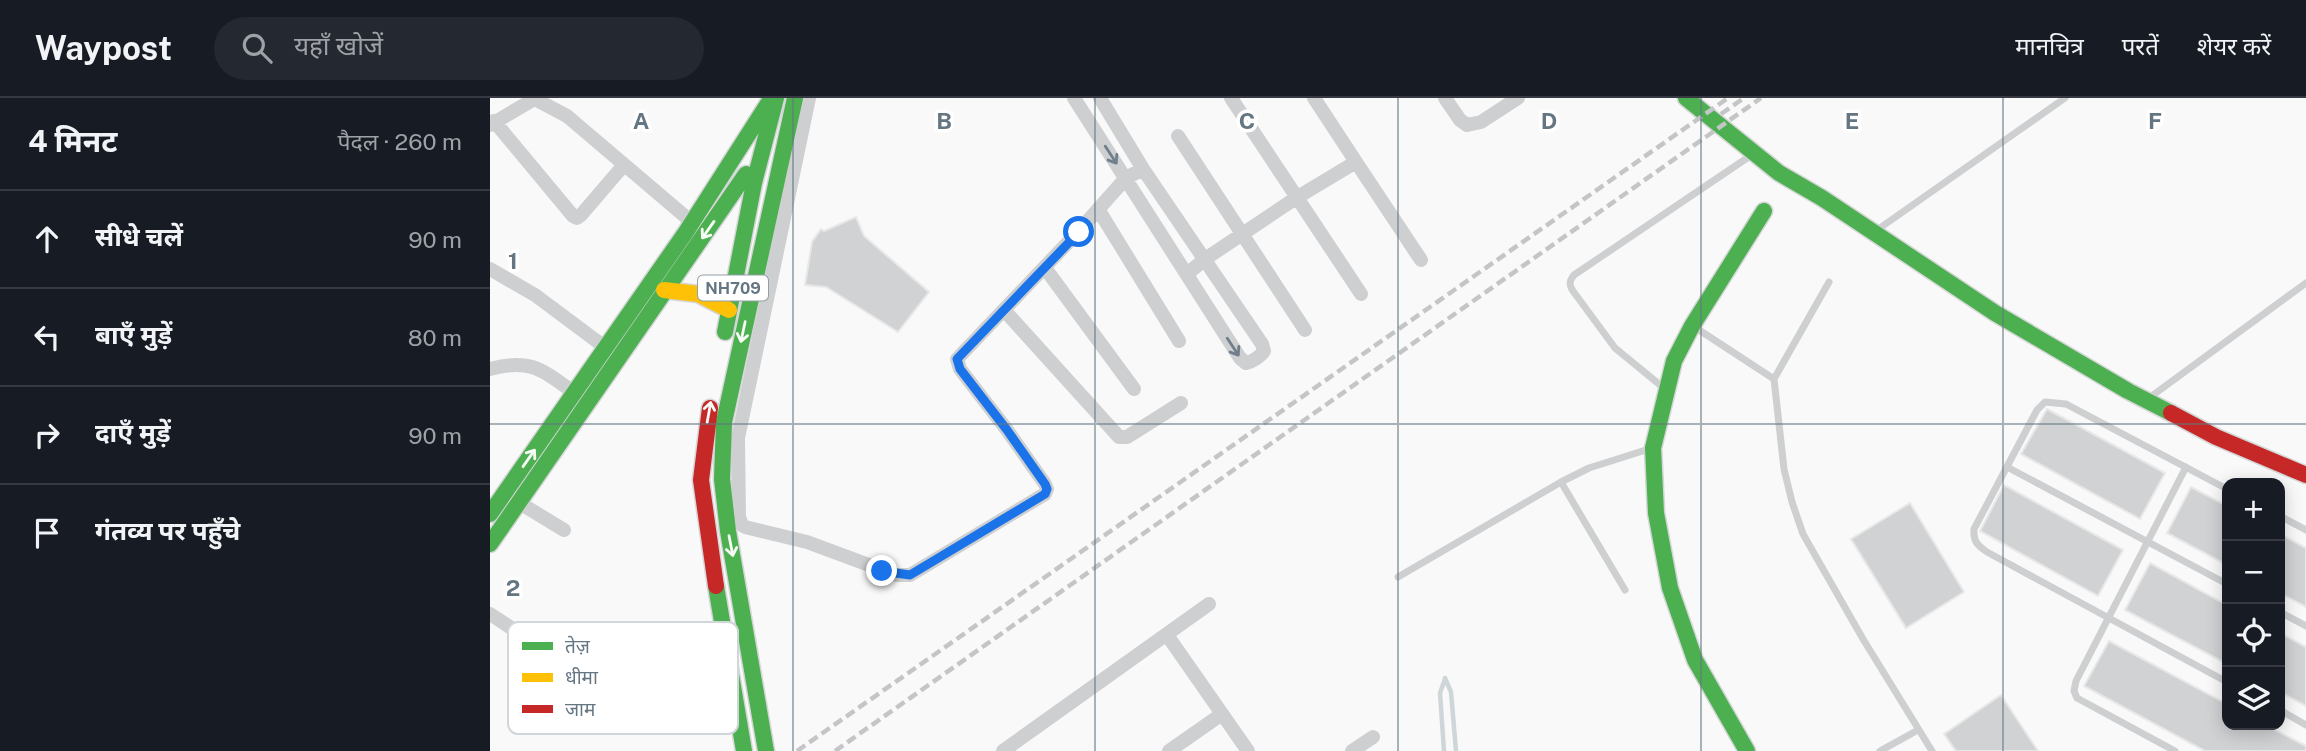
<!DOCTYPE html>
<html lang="hi">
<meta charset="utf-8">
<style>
body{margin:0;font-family:"Public Sans","Noto Sans Devanagari",sans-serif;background:#242831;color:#f1f3f6}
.controls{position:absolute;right:21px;bottom:21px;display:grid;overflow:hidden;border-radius:14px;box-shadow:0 4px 18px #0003}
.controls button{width:63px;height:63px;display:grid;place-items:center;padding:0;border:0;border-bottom:2px solid #363941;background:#171b24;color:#f1f3f6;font:35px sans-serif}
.stop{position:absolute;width:21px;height:21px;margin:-16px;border:5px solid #1a73e8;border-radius:50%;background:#fff}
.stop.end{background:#1a73e8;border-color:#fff;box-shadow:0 2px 7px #0008}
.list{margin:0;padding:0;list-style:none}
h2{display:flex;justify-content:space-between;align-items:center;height:91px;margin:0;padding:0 28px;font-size:30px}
h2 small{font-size:23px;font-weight:400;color:#9ea1a6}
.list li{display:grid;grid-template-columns:46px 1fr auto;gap:21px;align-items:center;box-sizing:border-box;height:98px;padding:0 28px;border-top:2px solid #363941}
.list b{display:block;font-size:26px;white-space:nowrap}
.list em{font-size:23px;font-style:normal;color:#9ea1a6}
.icon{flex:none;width:38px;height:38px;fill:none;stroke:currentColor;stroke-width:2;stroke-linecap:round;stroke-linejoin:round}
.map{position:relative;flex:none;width:1816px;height:653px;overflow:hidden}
header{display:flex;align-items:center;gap:42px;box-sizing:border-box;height:98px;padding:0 35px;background:#171b24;border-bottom:2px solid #363941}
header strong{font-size:33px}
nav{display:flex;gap:38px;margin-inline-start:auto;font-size:24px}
.search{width:490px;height:63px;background:#242831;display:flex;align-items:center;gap:18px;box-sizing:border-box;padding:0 24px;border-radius:38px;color:#9ea1a6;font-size:26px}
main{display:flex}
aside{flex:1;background:#171b24}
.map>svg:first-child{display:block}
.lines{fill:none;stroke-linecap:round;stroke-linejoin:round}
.stream{stroke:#ced6d9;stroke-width:4.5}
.building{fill:#d0d2d3;stroke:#e8e8e8;stroke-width:2}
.fast-casing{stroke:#d5d6d7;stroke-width:19}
.slow-casing{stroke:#d5d6d7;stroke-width:19}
.jam-casing{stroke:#d5d6d7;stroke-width:19}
.lane{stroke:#cecfd0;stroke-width:7}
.street{stroke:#cecfd0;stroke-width:14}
.fast{stroke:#4caf50;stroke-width:16}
.slow{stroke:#ffc107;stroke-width:16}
.jam{stroke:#c62828;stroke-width:16}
.rail{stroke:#c3c5c6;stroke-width:4.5;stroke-dasharray:10 5;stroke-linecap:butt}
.oneway{stroke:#707f8b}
.oneway2{stroke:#f6fbf6}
.route{stroke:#1a73e8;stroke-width:9}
.grid{fill:none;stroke:#657683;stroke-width:2;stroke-opacity:0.55}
.labels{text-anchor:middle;stroke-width:7;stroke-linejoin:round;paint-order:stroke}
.shield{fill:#fff;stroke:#939fa8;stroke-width:2}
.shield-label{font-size:16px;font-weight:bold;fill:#657683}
.key{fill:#fff;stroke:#d1d6da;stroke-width:2}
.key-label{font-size:19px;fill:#657683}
.grid-label{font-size:23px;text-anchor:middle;font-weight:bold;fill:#657683;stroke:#fff;stroke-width:7;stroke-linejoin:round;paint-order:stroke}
</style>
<header>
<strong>Waypost</strong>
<div class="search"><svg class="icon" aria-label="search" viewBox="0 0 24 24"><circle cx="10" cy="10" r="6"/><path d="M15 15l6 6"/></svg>यहाँ खोजें</div>
<nav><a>मानचित्र</a><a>परतें</a><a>शेयर करें</a></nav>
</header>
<main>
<aside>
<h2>4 मिनट<small>पैदल · 260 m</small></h2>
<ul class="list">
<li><svg class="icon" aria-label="ahead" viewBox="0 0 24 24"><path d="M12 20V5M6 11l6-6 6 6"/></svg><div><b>सीधे चलें</b></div><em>90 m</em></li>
<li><svg class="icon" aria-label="left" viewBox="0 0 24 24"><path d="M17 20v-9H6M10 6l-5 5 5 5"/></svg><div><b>बाएँ मुड़ें</b></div><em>80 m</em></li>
<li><svg class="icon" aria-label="right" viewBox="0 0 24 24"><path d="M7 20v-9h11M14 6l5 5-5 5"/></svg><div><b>दाएँ मुड़ें</b></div><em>90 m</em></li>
<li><svg class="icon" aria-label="arrive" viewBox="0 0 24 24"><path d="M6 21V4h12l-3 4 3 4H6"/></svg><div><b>गंतव्य पर पहुँचे</b></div></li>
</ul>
</aside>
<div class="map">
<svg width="1816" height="653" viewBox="0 0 1816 653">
<rect width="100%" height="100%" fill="#f9f9f9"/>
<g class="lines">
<path class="stream" d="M955,580L961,594L966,653
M954,653L950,595L955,581"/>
</g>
<path class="building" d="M366,119L374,138L439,194L408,234L336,189L315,187L322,144L331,131L334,133Z
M1557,311L1675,375L1650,421L1531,356Z
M1514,387L1633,452L1608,498L1490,433Z
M1701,389L1737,408V467L1677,435Z
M1420,405L1474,494L1416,530L1361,441Z
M1790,436L1816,450V509L1790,495Z
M1660,465L1737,507V566L1635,512Z
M1790,535L1816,549V608L1790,594Z
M1619,543L1737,606V627H1776L1816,648V653H1715L1594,588Z
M1511,597L1548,653H1466L1454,636Z"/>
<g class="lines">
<g class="fast-casing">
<path id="fast" d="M1196,0L1289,75L1332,100L1505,215L1638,293L1681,315
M235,234L264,85L286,0
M0,416L196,134L279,4
M0,446L256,76
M226,488L254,653
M276,653L238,433L232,381L234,324L305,0
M1257,653L1205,562L1180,490L1166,415L1163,350L1184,263L1202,228L1274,113"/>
</g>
<g class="slow-casing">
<path id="slow" d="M174,192L208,196L239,212"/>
</g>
<g class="jam-casing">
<path id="jam" d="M220,310L211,382L226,488
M1681,315L1726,339L1816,377"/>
</g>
<path class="lane" d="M1387,132L1575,0
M1339,184L1284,281L1294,371L1302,404L1313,436L1373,541L1442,653
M1206,230L1284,281
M1175,291L1125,250L1083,193C1079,187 1079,183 1084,177L1263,56
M1659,300L1816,185
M1517,369L1737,486
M1071,384L1135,492
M1737,391L1576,306L1555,304L1547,312L1484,431C1483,443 1487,447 1497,454L1737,584
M1790,418L1816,432
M908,479L1071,384L1099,370L1159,351
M1790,514L1816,528
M1790,612L1816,627
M1390,653L1428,632
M1685,653L1587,600L1584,593L1586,583L1696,369"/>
<path class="street" d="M319,0L248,340L249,419L252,427L255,429L317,444L406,477H420L555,396L557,391L555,386L517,332L470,271L467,261L588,134L636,80L653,71
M584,0L750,260L756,265C762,264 771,258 774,253L772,246L653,71L610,0
M741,0L871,196
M955,0L970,22L977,27L991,24L1028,0
M45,1L77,18L197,120
M4,23L83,118L87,120L91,117L133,68
M0,27L46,0
M688,38L815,232
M866,64L931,162
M608,111L689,243
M555,170L644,291
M0,171L45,197L108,244
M697,176L715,161L806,100L866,64L824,0
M514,212L629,339H637L691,305
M0,271C37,261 49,269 79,291
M28,404L74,432
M0,516L133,603
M677,537L758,653
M513,653L719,506
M679,653L732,616
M862,653L883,639"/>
<use href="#fast" class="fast"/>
<use href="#slow" class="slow"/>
<use href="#jam" class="jam"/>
<path class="rail" d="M1231,16L1254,0
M307,653L1238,0
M345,653L1271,0"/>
</g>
<defs><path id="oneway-shaft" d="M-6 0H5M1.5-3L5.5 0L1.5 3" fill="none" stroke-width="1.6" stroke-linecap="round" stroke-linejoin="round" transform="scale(1.75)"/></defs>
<g class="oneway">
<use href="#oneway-shaft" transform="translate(621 57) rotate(57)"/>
<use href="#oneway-shaft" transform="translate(743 249) rotate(57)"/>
</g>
<g class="oneway2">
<use href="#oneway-shaft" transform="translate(218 132) rotate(125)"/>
<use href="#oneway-shaft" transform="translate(253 234) rotate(102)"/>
<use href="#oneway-shaft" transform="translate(219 314) rotate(-80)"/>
<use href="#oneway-shaft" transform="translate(39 360) rotate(-55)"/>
<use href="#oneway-shaft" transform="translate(241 448) rotate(79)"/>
</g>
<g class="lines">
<path class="route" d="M392,473L420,477L555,396L557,391L555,386L517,332L470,271L467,261L589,134"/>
</g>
<path class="grid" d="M303,0V653M605,0V653M908,0V653M1211,0V653M1513,0V653M0,326H1816"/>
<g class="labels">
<rect class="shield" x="208" y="177.5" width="70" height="25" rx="5"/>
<g class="shield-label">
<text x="243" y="196">NH709</text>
</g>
</g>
<rect x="18" y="524" width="230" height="112" rx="10" class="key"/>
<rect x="32" y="544" width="31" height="8" fill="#4caf50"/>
<rect x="32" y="575" width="31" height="9" fill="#ffc107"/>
<rect x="32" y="607" width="31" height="8" fill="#c62828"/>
<g class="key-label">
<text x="75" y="555">तेज़</text>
<text x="75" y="586">धीमा</text>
<text x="75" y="618">जाम</text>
</g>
<g class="grid-label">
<text x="151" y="31">A</text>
<text x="454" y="31">B</text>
<text x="757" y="31">C</text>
<text x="1059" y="31">D</text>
<text x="1362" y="31">E</text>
<text x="1665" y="31">F</text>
<text x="23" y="171">1</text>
<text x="23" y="498">2</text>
</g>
</svg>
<div class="controls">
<button>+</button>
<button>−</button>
<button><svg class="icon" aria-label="locate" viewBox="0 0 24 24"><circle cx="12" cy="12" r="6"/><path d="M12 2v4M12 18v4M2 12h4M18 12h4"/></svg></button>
<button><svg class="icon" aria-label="layers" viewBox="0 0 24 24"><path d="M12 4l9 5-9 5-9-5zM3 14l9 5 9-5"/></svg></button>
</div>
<div class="stop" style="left:589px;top:134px"></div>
<div class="stop end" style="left:392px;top:473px"></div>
</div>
</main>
